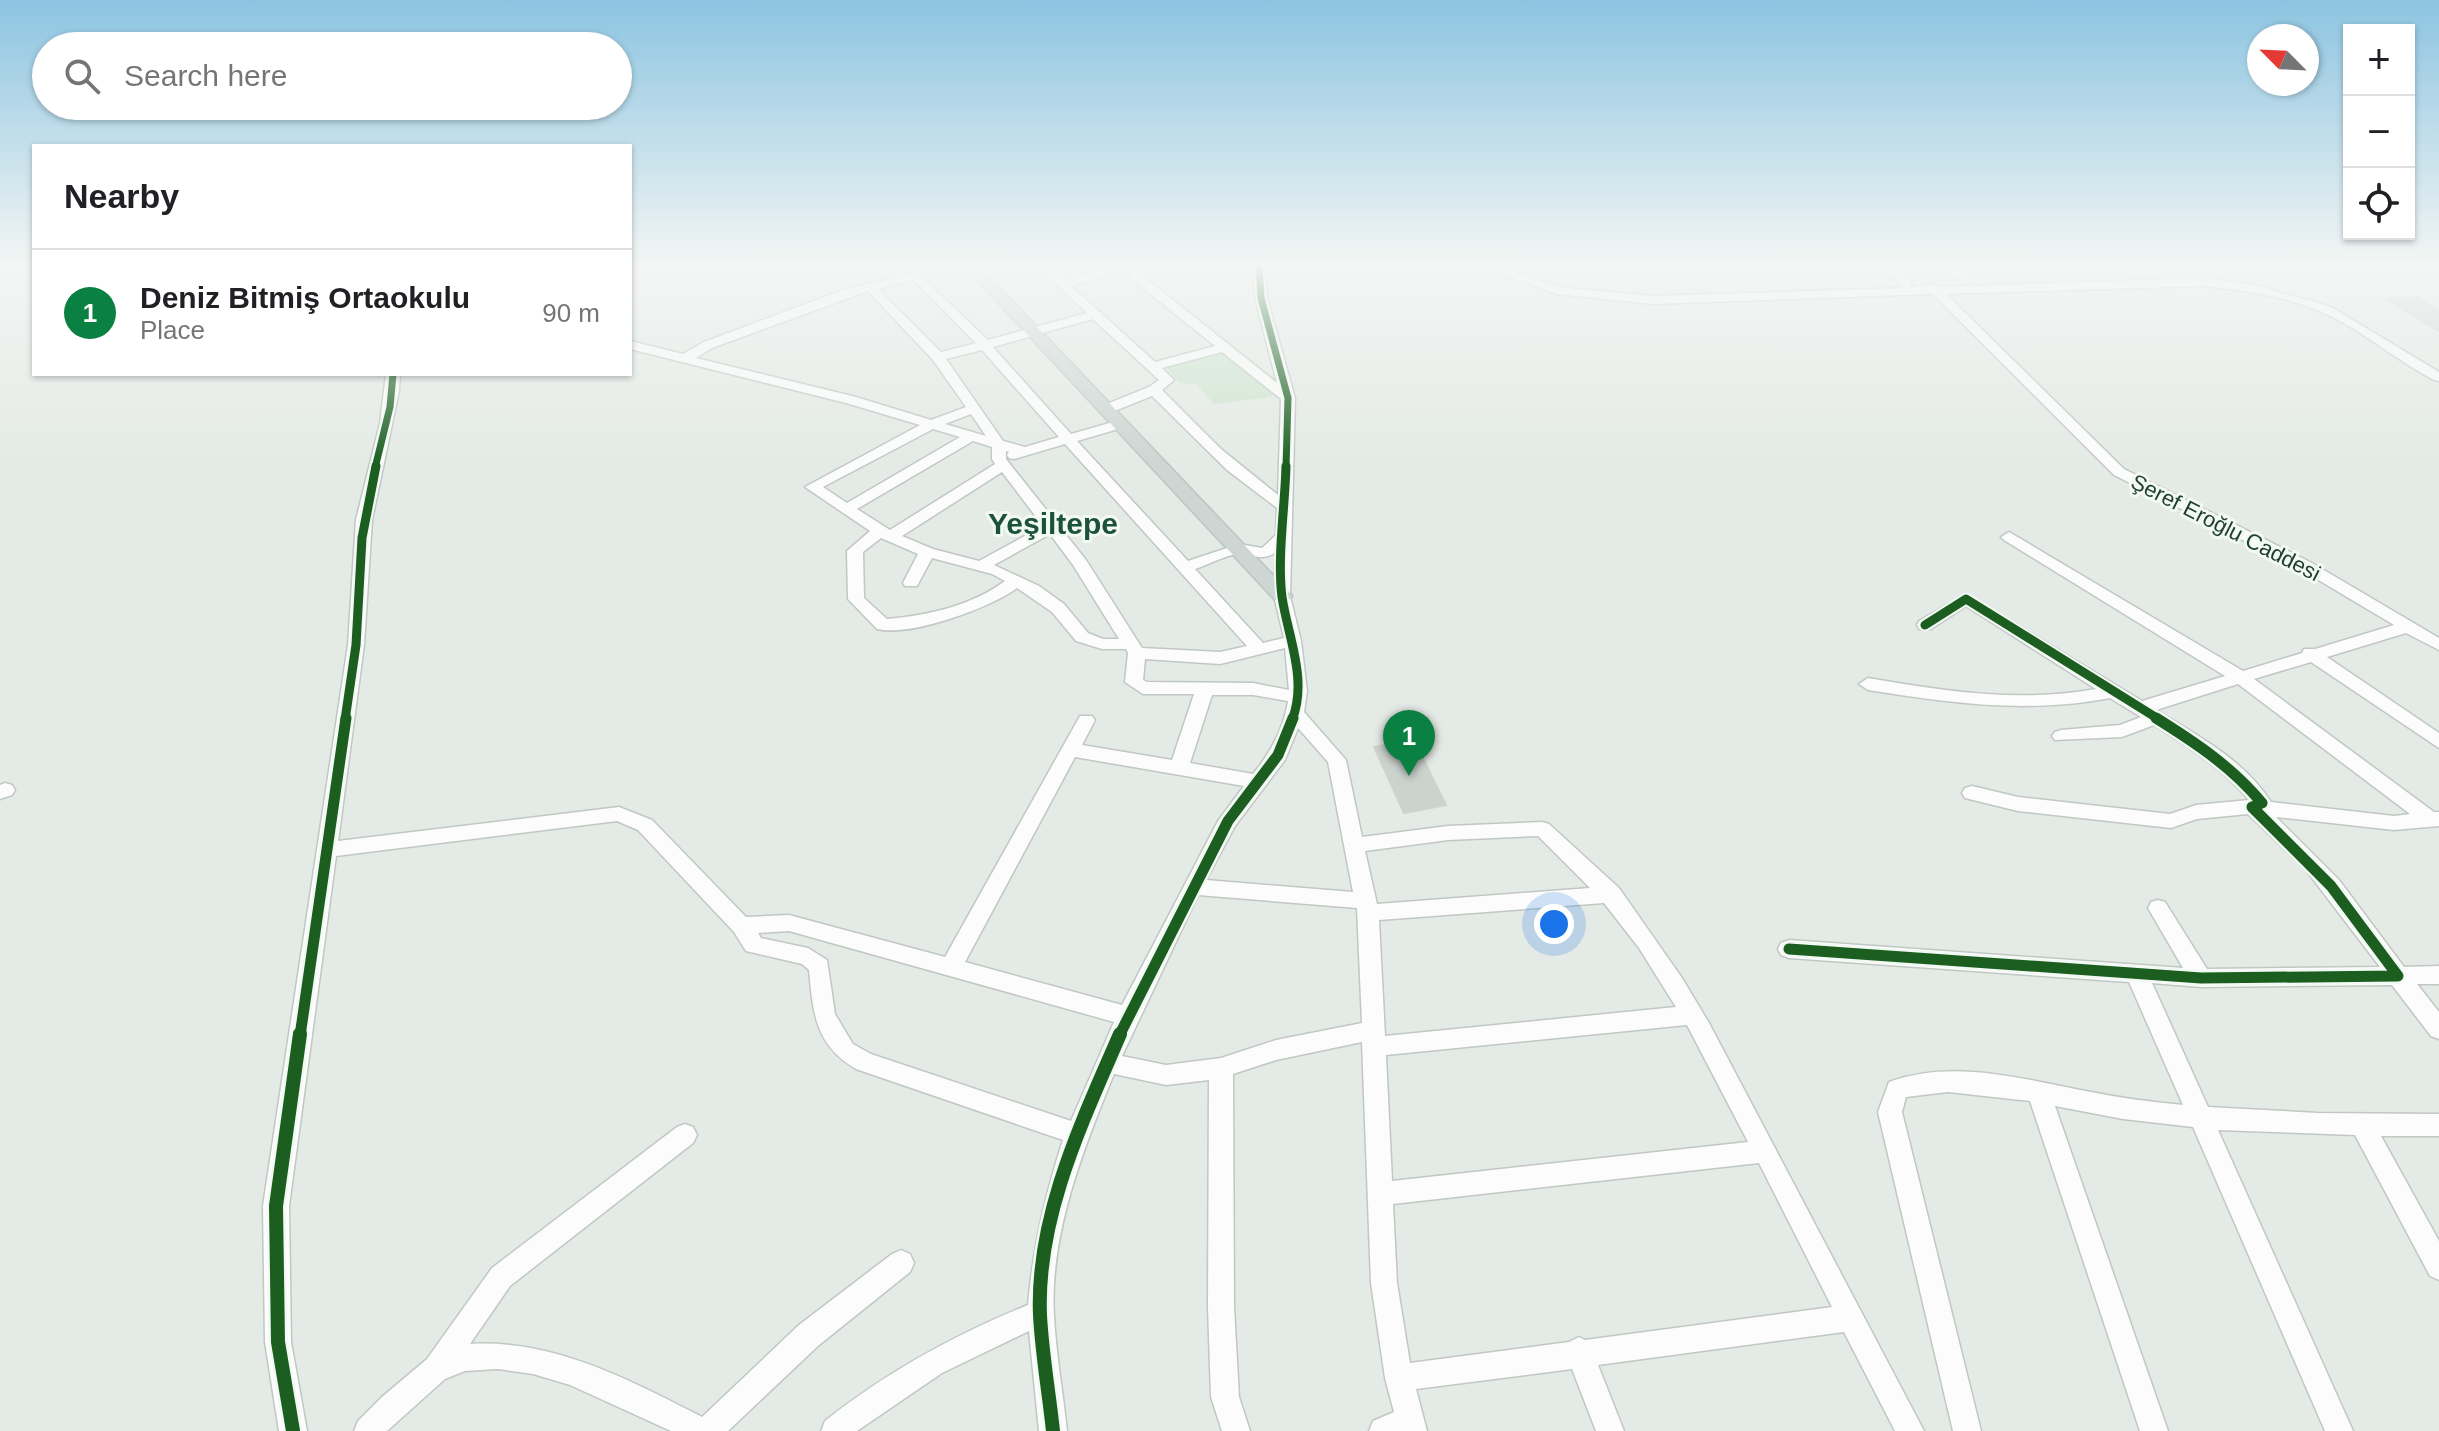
<!DOCTYPE html>
<meta charset="utf-8">
<style>
body{margin:0;font-family:Arial,sans-serif;background:#f6f6f6;color:#202124}
.controls{position:absolute;right:24px;top:24px;display:grid;overflow:hidden;border-radius:0px;box-shadow:0 2px 6px #0004}
.controls button{width:72px;height:72px;display:grid;place-items:center;padding:0;border:0;border-bottom:2px solid #e0e0e0;background:#fff;color:#202124;font:40px sans-serif}
.compass{position:absolute;left:2247px;top:24px;width:72px;height:72px;border-radius:50%;background:#fff;box-shadow:0 2px 6px #0004;rotate:294deg}
.you{position:absolute;left:1554px;top:924px;width:28px;height:28px;margin:-20px;border:6px solid #fff;border-radius:50%;background:#1a73e8;box-shadow:0 0 0 12px #1a73e833}
.badge{display:grid;place-items:center;width:52px;height:52px;border-radius:50%;background:#0b8043;color:#fff;font-size:26px;font-weight:700}
.pin{position:absolute;translate:-50% -66px;filter:drop-shadow(0 2px 4px #0008)}
.pin::after{content:'';position:absolute;top:42px;width:28px;height:24px;background:inherit;clip-path:polygon(0 0,100% 0,50% 100%)}
.list{margin:0;padding:0;list-style:none}
h2{display:flex;justify-content:space-between;align-items:center;height:104px;margin:0;padding:0 32px;font-size:34px}
h2 small{font-size:26px;font-weight:400;color:#757577}
.list li{display:grid;grid-template-columns:52px 1fr auto;gap:24px;align-items:center;box-sizing:border-box;height:128px;padding:0 32px;border-top:2px solid #e0e0e0}
.list b{display:block;font-size:30px;white-space:nowrap}
.list p{margin:0;font-size:26px;white-space:nowrap;color:#757577}
.list em{font-size:26px;font-style:normal;color:#757577}
.icon{flex:none;width:44px;height:44px;fill:none;stroke:currentColor;stroke-width:2;stroke-linecap:round;stroke-linejoin:round}
.map{position:relative;flex:none;width:2439px;height:1431px;overflow:hidden}
.search{position:absolute;background:#fff;box-shadow:0 2px 6px #0004;left:32px;top:32px;width:600px;height:88px;display:flex;align-items:center;gap:20px;box-sizing:border-box;padding:0 28px;border-radius:44px;color:#757577;font-size:30px}
.panel{position:absolute;background:#fff;box-shadow:0 2px 6px #0004;left:32px;top:144px;width:600px;height:232px;border-radius:0px}
.map>svg:first-child{display:block}
.green{fill:#cce4ce}
.building{fill:#ccd3cf;stroke:#cdd3cf;stroke-width:2}
.lines{fill:none;stroke-linecap:round;stroke-linejoin:round}
.minor-casing{stroke:#c1c7c3;stroke-width:3}
.major-casing{stroke:#bcc6c1;stroke-width:3}
.minor{fill:#fbfcfb;fill-rule:evenodd}
.major{fill:#cdd6d2;fill-rule:evenodd}
.cycleway-far3-casing{stroke:#f2f9f4;stroke-width:11}
.cycleway-far2-casing{stroke:#f2f9f4;stroke-width:13}
.cycleway-far1-casing{stroke:#f2f9f4;stroke-width:16}
.cycleway-casing{stroke:#f2f9f4;stroke-width:19}
.cycleway-far3{stroke:#1b5e20;stroke-width:7}
.cycleway-far2{stroke:#1b5e20;stroke-width:9}
.cycleway-far1{stroke:#1b5e20;stroke-width:11}
.cycleway{stroke:#1b5e20;stroke-width:14}
.labels{text-anchor:middle;stroke-width:6;stroke-linejoin:round;paint-order:stroke}
.street-label{font-size:22px;fill:#203f30;stroke:#f2f9f4}
.district-label{font-size:30px;font-weight:bold;fill:#1b5238;stroke:#f2f9f4}
</style>
<div class="map">
<svg width="2439" height="1431" viewBox="0 0 2439 1431">
<rect width="100%" height="100%" fill="#e4eae6"/>
<path class="green" d="M1222,352L1272,391V397L1214,404L1196,384L1180,383L1165,367Z"/>
<path class="building" d="M2417,297L2439,310V331L2386,299Z
M1414,740L1446,805L1404,813L1374,747Z"/>
<g class="lines">
<g class="minor-casing">
<path id="minor" d="M1036,265H1048L1065,280L1116,265H1129L1277,383L1255,298L1253,265H1265L1267,298L1295,398L1290,596L1301,641L1307,691L1304,712L1346,760L1362,837L1448,826L1542,822L1549,824L1619,888L1682,978L1709,1023L1924,1431H1895L1844,1332L1598,1365L1624,1431H1596L1572,1369L1416,1389L1427,1431H1369L1373,1421L1394,1412L1385,1378L1371,1283L1362,1042L1276,1060L1233,1074L1234,1307L1239,1397L1250,1431H1222L1211,1397L1208,1307L1209,1080L1166,1085L1114,1074C1084,1147 1049,1235 1054,1316C1056,1354 1063,1393 1067,1431H1039L1029,1331L942,1373L857,1431H821L825,1421C887,1372 954,1335 1028,1305C1033,1247 1045,1195 1063,1140L856,1069C815,1045 813,1013 809,970L802,964L746,951L734,932L638,830L617,821L336,856L289,1206L291,1342L307,1431H279L265,1342L263,1206L348,645L356,520L380,423L386,374H400L399,391L372,520L364,645L338,841L619,807L652,820L746,917L789,915L945,957L1080,716H1092L1095,720L1082,745L1172,760L1194,694H1143L1125,682L1128,653L1126,649H1102L1076,641L1052,612L1017,588C990,608 911,637 877,629L848,599L847,551L870,531L805,487L920,425L846,403L630,349V341L683,354L704,342L843,290L916,272L988,340L1087,313ZM1122,271L1215,346L1155,362L1071,286ZM913,280L976,343L941,352L878,289ZM868,291L933,360L966,407L931,420L856,397L696,358L712,348ZM1093,319L1159,380L1149,387L1102,406V412H1112L1152,396L1227,470L1277,508L1276,535L1262,548L1239,544L1188,561L1077,441L1125,427V421L1120,420L1071,434L993,347ZM982,350L1059,437L1025,447L1003,441L946,359ZM1222,352L1281,399L1278,495L1221,449L1162,390L1174,380L1162,368ZM971,414L986,436L945,424ZM933,429L960,437L847,503L823,487ZM973,441L992,447V459L995,464L890,530L857,509ZM1065,444L1247,646L1220,652L1142,648L1086,560L1006,459V451L1009,452L1007,455L1009,458L1014,459ZM1002,472L1043,526L979,561L933,549L902,536ZM1050,534L1073,565L1119,639H1103L1088,633L1064,604L1039,586L994,565ZM881,538L918,554L903,583L905,586H917L932,558L992,574L1005,581C971,606 929,615 887,619L864,598L863,552ZM1276,552L1274,596L1284,638L1263,643L1195,569C1208,565 1225,555 1238,554C1252,554 1262,562 1276,552ZM1285,648L1289,690L1253,683L1147,682L1143,680L1145,659L1220,664ZM1212,695H1253L1288,701C1284,729 1270,753 1253,774L1190,763ZM1298,728L1328,762L1353,892L1206,880L1235,826L1285,760ZM1075,757L1244,786L1218,821L1122,1005L965,962ZM1538,836L1590,888L1377,904L1365,851L1448,840ZM1198,895L1357,908L1362,1023L1276,1040L1221,1058L1166,1065L1122,1056ZM1604,903L1639,948L1676,1007L1385,1036L1379,920ZM789,931L1114,1022L1071,1121L871,1054L853,1044L835,1014L827,960L808,948L761,938L758,933ZM1687,1025L1748,1142L1392,1181L1386,1055ZM1759,1163L1832,1307L1585,1340L1579,1337L1569,1342L1410,1363L1397,1283L1393,1204Z
M1478,265H1494L1559,287L1653,296L1905,288L1880,265H1892L1911,282L1913,285L1909,288L1933,284L1939,287L2204,278L2258,286L2331,307L2439,372V381L2434,380C2401,363 2373,339 2340,321C2298,298 2251,291 2204,286L1946,294L2124,469L2312,563L2439,638V650L2406,633L2327,657L2439,733V748L2311,662L2254,679L2434,812H2439V826L2394,830L2276,817L2339,880L2404,967L2439,966V984H2417L2439,1012V1039L2431,1036L2392,985L2201,987L2152,983L2208,1107L2318,1113L2439,1114V1136H2381L2439,1241V1280L2430,1276L2355,1135L2218,1130L2353,1431H2325L2193,1127L2123,1119L2055,1106L2168,1431H2140L2030,1101L1948,1092L1906,1097L1902,1112L1981,1431H1953L1878,1112L1889,1082C1954,1058 2026,1080 2091,1092C2121,1098 2152,1102 2183,1105L2129,982L1789,958L1781,955L1778,949L1781,943L1789,940L2183,968L2148,908L2151,902L2158,900L2165,902L2207,969L2380,967L2306,870L2248,814L2197,819L2171,828L2018,811L1965,798L1962,793L1965,788L1972,786L2018,797L2170,814L2196,805L2249,800C2223,769 2189,747 2154,725L2122,737L2055,740L2052,736L2055,732L2061,730L2120,725L2141,717L2110,698C2028,714 1949,703 1868,690L1859,684L1868,678C1943,691 2020,703 2096,689L1966,606L1931,629H1919L1917,625L1919,621L1966,594L2142,701L2225,676L2004,540L2001,537L2009,532L2243,671L2302,653L2304,649H2315L2394,625L2300,569L2114,475L1933,294L1653,304L1557,294ZM2238,684L2410,814L2394,816L2271,802C2244,760 2197,735 2156,710Z
M1943,265H1955L1973,282L1963,284Z
M5,783L12,785L15,790L12,795L0,799V785Z
M685,1124L693,1127L697,1135L693,1143L510,1286L470,1344C553,1339 630,1380 702,1417L799,1325L892,1254L901,1250L910,1254L914,1263L910,1272L819,1345L728,1431H671L570,1385L533,1374L498,1369L465,1371L445,1379L387,1431H354L358,1421L382,1397L427,1359L492,1268L677,1127Z"/>
</g>
<g class="major-casing">
<path id="major" d="M963,265H978L1289,592L1292,596L1289,600H1275Z"/>
</g>
<use href="#minor" class="minor"/>
<use href="#major" class="major"/>
<g class="cycleway-far3-casing">
<path id="cycleway-far3" d="M1259,265L1261,298L1288,398L1286,468
M375,468L390,407L393,374"/>
</g>
<g class="cycleway-far2-casing">
<path id="cycleway-far2" d="M1286,466C1285,506 1277,558 1282,597C1288,637 1308,680 1292,720
M1925,625L1966,599L2160,720
M345,720L356,645L362,538L376,466"/>
</g>
<g class="cycleway-far1-casing">
<path id="cycleway-far1" d="M1789,949L2201,978L2398,976L2331,886L2252,807L2262,803C2232,767 2196,743 2156,718
M300,1036L346,718
M1119,1036L1228,821L1278,755L1293,718"/>
</g>
<g class="cycleway-casing">
<path id="cycleway" d="M293,1431L278,1342L276,1206L300,1034
M1053,1431C1049,1393 1042,1354 1040,1315C1036,1217 1082,1122 1120,1034"/>
</g>
<use href="#cycleway-far3" class="cycleway-far3"/>
<use href="#cycleway-far2" class="cycleway-far2"/>
<use href="#cycleway-far1" class="cycleway-far1"/>
<use href="#cycleway" class="cycleway"/>
</g>
<linearGradient id="sky" x2="0" y2="1"><stop stop-color="#8cc4e1"/><stop offset="0.57" stop-color="#f3f6f4"/><stop offset="1" stop-color="#f3f6f4" stop-opacity="0"/></linearGradient>
<rect width="2439" height="465" fill="url(#sky)"/>
<g class="labels">
<g class="street-label">
<text transform="translate(2226 527) rotate(27)" y="8">Şeref Eroğlu Caddesi</text>
</g>
<g class="district-label">
<text x="1053" y="534">Yeşiltepe</text>
</g>
</g>
</svg>
<div class="controls">
<button>+</button>
<button>−</button>
<button><svg class="icon" aria-label="locate" viewBox="0 0 24 24"><circle cx="12" cy="12" r="6"/><path d="M12 2v4M12 18v4M2 12h4M18 12h4"/></svg></button>
</div>
<svg class="compass" viewBox="-18 -18 36 36"><path d="M0-13l5 13h-10z" fill="#e53935"/><path d="M0 13l5-13h-10z" fill="#757577"/></svg>
<div class="you"></div>
<div class="pin badge" style="left:1409px;top:776px">1</div>
<div class="search"><svg class="icon" aria-label="search" viewBox="0 0 24 24"><circle cx="10" cy="10" r="6"/><path d="M15 15l6 6"/></svg>Search here</div>
<section class="panel">
<h2>Nearby<small></small></h2>
<ul class="list">
<li><span class="badge">1</span><div><b>Deniz Bitmiş Ortaokulu</b><p>Place</p></div><em>90 m</em></li>
</ul>
</section>
</div>
